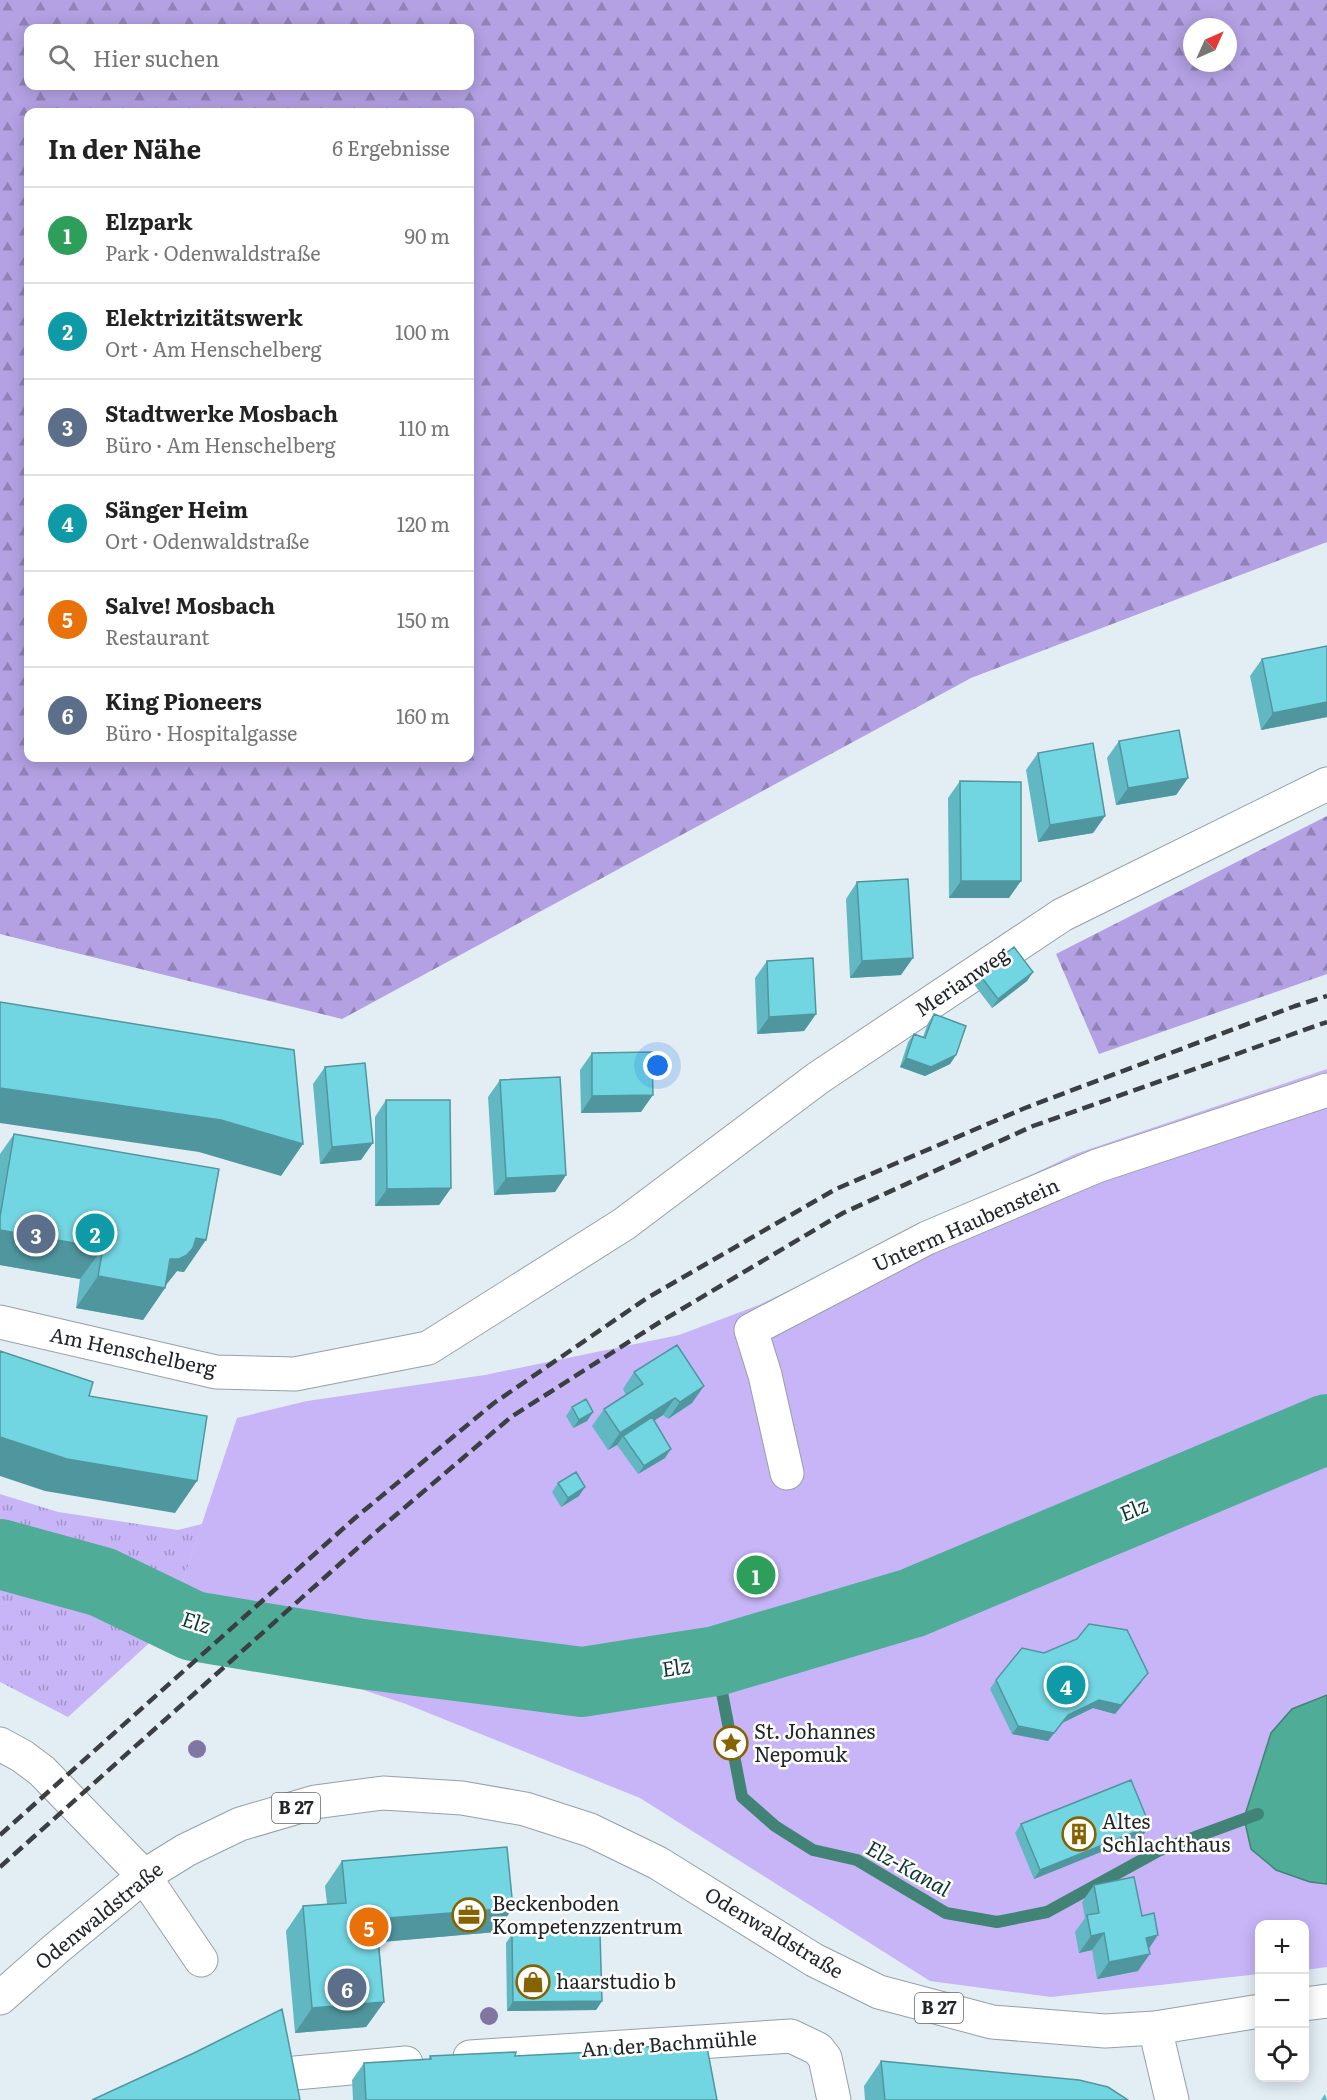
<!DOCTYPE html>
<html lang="de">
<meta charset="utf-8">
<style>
body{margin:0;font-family:Literata,serif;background:#f6f6f6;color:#222}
.controls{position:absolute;right:18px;bottom:18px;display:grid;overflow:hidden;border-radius:12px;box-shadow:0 3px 15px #0003}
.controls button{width:54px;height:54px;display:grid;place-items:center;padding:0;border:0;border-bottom:2px solid #e0e0e0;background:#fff;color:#222;font:30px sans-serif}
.compass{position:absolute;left:1183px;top:18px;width:54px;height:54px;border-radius:50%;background:#fff;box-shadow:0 3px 15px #0003;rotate:45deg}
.you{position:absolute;left:658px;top:1066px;width:21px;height:21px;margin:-15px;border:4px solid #fff;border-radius:50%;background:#1a73e8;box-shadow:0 0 0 9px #1a73e833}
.badge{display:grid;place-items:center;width:39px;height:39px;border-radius:50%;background:#856400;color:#fff;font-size:20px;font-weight:700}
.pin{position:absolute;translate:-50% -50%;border:3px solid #fff;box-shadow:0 2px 6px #0006}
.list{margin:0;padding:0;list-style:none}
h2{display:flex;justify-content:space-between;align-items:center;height:78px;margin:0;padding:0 24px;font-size:26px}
h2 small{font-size:20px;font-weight:400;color:#767676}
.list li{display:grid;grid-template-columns:39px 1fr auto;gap:18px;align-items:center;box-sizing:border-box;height:96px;padding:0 24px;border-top:2px solid #e0e0e0}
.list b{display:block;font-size:22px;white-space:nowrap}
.list p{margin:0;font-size:20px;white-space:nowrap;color:#767676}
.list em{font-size:20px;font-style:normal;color:#767676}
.icon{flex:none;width:33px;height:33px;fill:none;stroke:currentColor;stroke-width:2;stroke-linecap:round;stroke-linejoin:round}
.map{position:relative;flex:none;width:1327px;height:2100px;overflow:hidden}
.search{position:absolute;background:#fff;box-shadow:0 3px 15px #0003;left:24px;top:24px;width:450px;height:66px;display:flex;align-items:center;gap:15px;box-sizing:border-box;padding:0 21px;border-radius:12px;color:#767676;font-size:22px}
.panel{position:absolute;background:#fff;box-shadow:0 3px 15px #0003;left:24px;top:108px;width:450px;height:654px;border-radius:12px}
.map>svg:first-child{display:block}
.grass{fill:url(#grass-tufts)}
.forest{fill:url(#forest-firs);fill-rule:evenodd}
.park{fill:#c7b5f7}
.water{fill:#4eac97;stroke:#418476;stroke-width:1.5}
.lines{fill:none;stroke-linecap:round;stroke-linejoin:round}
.stream{stroke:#418476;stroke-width:12}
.river{stroke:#4eac97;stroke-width:70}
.minor-casing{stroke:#96a0a7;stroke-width:35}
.major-casing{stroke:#96a0a7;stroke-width:35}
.minor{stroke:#fff;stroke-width:33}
.major{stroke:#fff;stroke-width:33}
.rail{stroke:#3b3f42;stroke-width:4.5;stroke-dasharray:12 6;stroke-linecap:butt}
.tree{fill:#8175a2}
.wall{fill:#62b8c2}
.shaded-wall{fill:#50969e}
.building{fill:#72d6e2;stroke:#50969e;stroke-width:1.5}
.labels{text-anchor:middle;stroke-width:5;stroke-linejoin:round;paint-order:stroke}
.shield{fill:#fff;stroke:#646768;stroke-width:1.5}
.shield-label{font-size:18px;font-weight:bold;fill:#222628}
.street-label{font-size:20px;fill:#222628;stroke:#fff}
.poi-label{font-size:20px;fill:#222628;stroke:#fff;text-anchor:start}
.water-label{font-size:21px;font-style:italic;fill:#0c382f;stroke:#fff}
</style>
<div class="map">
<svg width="1327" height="2100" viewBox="0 0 1327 2100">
<defs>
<pattern id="grass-tufts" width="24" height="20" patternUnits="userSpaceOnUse" patternTransform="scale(1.5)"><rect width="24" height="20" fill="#c7b5f7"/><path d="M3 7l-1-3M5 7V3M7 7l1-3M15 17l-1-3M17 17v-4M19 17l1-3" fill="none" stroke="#a193c8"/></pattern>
<pattern id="forest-firs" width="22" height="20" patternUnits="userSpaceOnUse" patternTransform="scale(1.5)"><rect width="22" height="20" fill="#b3a1e3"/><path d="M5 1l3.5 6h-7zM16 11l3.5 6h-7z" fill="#9183b8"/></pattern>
</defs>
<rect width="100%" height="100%" fill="#e2edf4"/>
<path class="grass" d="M0,1494L58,1512L178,1530L202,1524L168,1626L68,1717L0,1682Z"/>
<path class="forest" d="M0,0H1327V542L971,678L342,1019L0,934ZM1192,27H1228V63H1192ZM28,28H470V86H28ZM28,112H470V758H28Z
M1327,816V974L1099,1054L1056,954Z"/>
<path class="park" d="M1327,1069V1695L1292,1709L1310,1882L1327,1884V1967L1305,1970L1304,1924H1260L1259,1974L1051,1997L930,1981L640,1798L406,1704L168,1626L237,1418L307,1401L485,1375L679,1335L759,1305L1075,1154Z"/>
<path class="water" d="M1327,1695V1884L1310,1882L1276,1870L1251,1849L1244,1818L1271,1733L1292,1709Z"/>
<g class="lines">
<path class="stream" d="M716,1661L742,1797L775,1826L813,1850L857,1860L946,1913L997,1922L1047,1912L1160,1850L1258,1814"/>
<path class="river" d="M0,1554L102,1582L193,1626L362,1654L582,1682L716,1661L912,1603L1327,1429"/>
<g class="minor-casing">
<path id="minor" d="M0,1322L216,1372L295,1374L428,1348L624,1224L818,1078L1062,915L1327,784
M787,1473L765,1375L751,1330L927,1238L1097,1166L1327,1090
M144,1876L201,1960
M1155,2028L1172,2100
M470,2057L791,2036L818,2049L825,2058L834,2100
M295,2073L406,2063"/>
</g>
<g class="major-casing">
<path id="major" d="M0,1744L22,1756L42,1771L144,1876
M0,1998L58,1947L144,1876L186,1850L240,1824L315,1802L383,1793L462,1798L525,1809L590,1830L658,1863L814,1960L879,1992L992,2022L1105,2031L1155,2028L1260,2011
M1304,2004L1327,2001"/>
</g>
<use href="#minor" class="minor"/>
<use href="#major" class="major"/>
<path class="rail" d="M0,1835L355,1518L494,1403L647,1298L836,1189L1025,1108L1295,1006L1327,996
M0,1867L370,1537L511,1417L660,1322L843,1213L1033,1126L1327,1022"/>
</g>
<g class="tree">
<circle cx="197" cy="1749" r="9"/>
<circle cx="489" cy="2016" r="9"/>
</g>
<path class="wall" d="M1327,646V717L1261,730L1250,676L1262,659Z
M1119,741L1188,778L1176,795L1116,805L1107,758Z
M1038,753L1105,816L1093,833L1038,842L1026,770Z
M960,781L1009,898H949L948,798Z
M857,882L901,975L850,978L846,899Z
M767,961L816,1014L804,1031L757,1034L755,978Z
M1033,972L1027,981L992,1008L973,983L979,974Z
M934,1014L956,1055L950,1064L925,1076L900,1067L908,1042L914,1034L923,1037L928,1023Z
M592,1053L641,1112L581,1113L580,1070Z
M325,1067L361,1160L320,1164L313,1084Z
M500,1080L566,1175L555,1192L494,1195L488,1097Z
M386,1100L451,1188L439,1205L375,1206V1117Z
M14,1134L184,1272L177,1271L166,1285L165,1288L143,1320L76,1308L80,1279L0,1265V1154Z
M634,1372L692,1403L668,1419L663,1415L654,1421L665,1458L638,1474L617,1445L608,1450L592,1426L604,1409L626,1395L623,1389Z
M572,1407L593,1412L587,1421L573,1428L566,1416Z
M558,1483L579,1496L561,1507L552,1492Z
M996,1680L1142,1682L1115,1714L1093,1708L1062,1723L1048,1741L1012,1734L990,1689Z
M1021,1824L1150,1826L1143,1835L1034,1879L1015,1833Z
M342,1861L496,1932L379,1942L384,2002L366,2027L295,2033L286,1931L303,1906L327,1904L325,1886Z
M1094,1885L1149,1949L1138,1971L1097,1979L1092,1950L1079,1953L1075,1932L1085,1918L1082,1902Z
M512,1934L602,2001L596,2010L507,2011L506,1943Z
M688,2048L717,2100H353L352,2080L364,2063L428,2060L430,2056H515L593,2052L595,2049Z
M881,2061L1128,2100H865L864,2086Z
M1325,2094L1327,2100H1321Z"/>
<path class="shaded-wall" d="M1327,702V717L1261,730L1273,713Z
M1188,778L1176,795L1116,805L1128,788Z
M1105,816L1093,833L1038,842L1050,825Z
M961,881H1021L1009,898H949Z
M913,958L901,975L850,978L862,961Z
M1033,972L1027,981L992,1008L998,999Z
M816,1014L804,1031L757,1034L769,1017Z
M956,1055L950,1064L925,1076L900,1067L906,1058Z
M0,1088L221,1120L303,1144L281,1176L199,1152L0,1123Z
M653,1095L641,1112L581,1113L592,1096Z
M373,1143L361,1160L320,1164L332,1147Z
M566,1175L555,1192L494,1195L506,1178Z
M451,1188L439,1205L375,1206L387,1189Z
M0,1230L103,1248L80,1279L0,1265Z
M196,1238L206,1240L184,1272L177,1271L165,1286V1288L143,1320L76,1308L98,1276L170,1259Z
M704,1386L692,1403L668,1419L680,1402Z
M675,1398L663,1415L625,1439L623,1436L617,1445L608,1450L620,1433Z
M593,1412L587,1421L573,1428L579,1420Z
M0,1437L197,1481L175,1513L45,1491L0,1476Z
M671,1449L665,1458L638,1474L644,1466Z
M585,1487L579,1496L561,1507L568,1498Z
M1148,1673L1115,1714L1093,1708L1062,1723L1048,1741L1012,1734L1018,1726Z
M1150,1826L1143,1835L1034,1879L1040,1870Z
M513,1908L496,1932L359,1944L376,1919Z
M1104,1933L1092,1950L1079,1953L1091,1936Z
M1158,1935L1146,1953V1938Z
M1150,1954L1138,1971L1097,1979L1109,1962Z
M602,2001L596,2010L507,2011L513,2002Z
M384,2002L366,2027L295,2033L312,2008Z"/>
<path class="building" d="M1327,646V702L1273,713L1262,659Z
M1179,730L1188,778L1128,788L1119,741Z
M1093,743L1105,816L1050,825L1038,753Z
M960,781L1021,782V881H961Z
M908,879L913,958L862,961L857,882Z
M1014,947L1033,972L998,999L979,974Z
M813,958L816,1014L769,1017L767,961Z
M0,1002L294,1050L303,1144L221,1120L0,1088Z
M934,1014L966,1026L956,1055L931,1067L906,1058L914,1034L925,1038Z
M652,1052L653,1095L592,1096V1053Z
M365,1063L373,1143L332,1147L325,1067Z
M560,1077L566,1175L506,1178L500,1080Z
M386,1100H450L451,1188L387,1189Z
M14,1134L219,1169L206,1240L196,1238L193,1248L187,1255L179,1259H170L165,1288L98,1276L103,1248L0,1230V1217Z
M677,1345L704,1386L680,1402L675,1398L620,1433L604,1409L643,1384L634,1372Z
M0,1351L93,1382L89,1396L207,1416L197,1481L67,1459L0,1437Z
M586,1399L593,1412L579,1420L572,1407Z
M652,1417L671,1449L644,1466L623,1436Z
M576,1472L585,1487L568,1498L558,1483Z
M1089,1624L1127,1630L1148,1673L1121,1705L1099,1700L1068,1715L1054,1733L1018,1726L996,1680L1022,1648L1044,1653L1077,1639Z
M1131,1780L1150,1826L1040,1870L1021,1824Z
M507,1847L513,1908L376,1919L384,2002L312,2008L303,1906L346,1903L342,1861Z
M1134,1877L1142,1916L1154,1913L1158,1935L1146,1938L1150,1954L1109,1962L1104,1933L1091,1936L1087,1915L1099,1913L1094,1885Z
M600,1933L602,2001L513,2002L512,1934Z
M282,2009L300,2100H92L194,2053Z
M688,2045V2048L707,2047L717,2100H366L364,2063L431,2059L430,2056L516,2052L515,2056L594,2052L595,2049Z
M881,2061L1079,2080L1108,2087L1128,2100H885Z"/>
<defs>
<g id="sight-ring" transform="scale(1.725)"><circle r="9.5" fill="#fff" stroke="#856400" stroke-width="1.5"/><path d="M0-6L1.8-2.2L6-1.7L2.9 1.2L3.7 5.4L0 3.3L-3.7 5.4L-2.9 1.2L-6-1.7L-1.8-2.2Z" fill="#856400"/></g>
<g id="building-ring" transform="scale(1.725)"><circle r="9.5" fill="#fff" stroke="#856400" stroke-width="1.5"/><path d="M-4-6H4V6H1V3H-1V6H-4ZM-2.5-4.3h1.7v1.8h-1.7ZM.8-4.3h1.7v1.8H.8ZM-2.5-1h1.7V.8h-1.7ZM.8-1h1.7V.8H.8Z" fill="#856400"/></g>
<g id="office-ring" transform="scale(1.725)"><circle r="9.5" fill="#fff" stroke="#856400" stroke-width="1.5"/><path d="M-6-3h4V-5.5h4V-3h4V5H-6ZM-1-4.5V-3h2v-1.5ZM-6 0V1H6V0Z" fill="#856400"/></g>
<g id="shop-ring" transform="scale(1.725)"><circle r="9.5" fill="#fff" stroke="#856400" stroke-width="1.5"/><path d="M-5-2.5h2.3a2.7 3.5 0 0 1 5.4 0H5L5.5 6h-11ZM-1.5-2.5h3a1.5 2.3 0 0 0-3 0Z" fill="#856400"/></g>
</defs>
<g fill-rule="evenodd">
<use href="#sight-ring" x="731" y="1743"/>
<use href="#building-ring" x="1079" y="1834"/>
<use href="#office-ring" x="469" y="1915"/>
<use href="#shop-ring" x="533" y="1982"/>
</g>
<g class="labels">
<g class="shield">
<rect x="272" y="1793" width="48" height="30" rx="4.5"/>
<rect x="915" y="1993" width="48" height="30" rx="4.5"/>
</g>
<g class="shield-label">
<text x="296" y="1814">B 27</text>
<text x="939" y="2014">B 27</text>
</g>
<g class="street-label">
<text transform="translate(962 982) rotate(-34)" y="7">Merianweg</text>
<text transform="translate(966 1225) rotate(-24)" y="7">Unterm Haubenstein</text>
<text transform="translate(133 1352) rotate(12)" y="7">Am Henschelberg</text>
<text transform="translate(99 1916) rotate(-39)" y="7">Odenwaldstraße</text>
<text transform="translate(774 1933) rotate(31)" y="7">Odenwaldstraße</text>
<text transform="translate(669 2044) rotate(-4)" y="7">An der Bachmühle</text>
</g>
<g class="poi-label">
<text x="754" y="1739">St. Johannes<tspan x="754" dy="23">Nepomuk</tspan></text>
<text x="1102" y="1829">Altes<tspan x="1102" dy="23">Schlachthaus</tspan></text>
<text x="492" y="1911">Beckenboden<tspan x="492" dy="23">Kompetenzzentrum</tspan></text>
<text x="556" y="1989">haarstudio b</text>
</g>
<g class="water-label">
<text transform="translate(1134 1510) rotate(-23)" y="7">Elz</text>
<text transform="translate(196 1623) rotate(17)" y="7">Elz</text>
<text transform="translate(676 1668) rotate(-9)" y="7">Elz</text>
<text transform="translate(908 1869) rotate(29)" y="7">Elz-Kanal</text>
</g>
</g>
</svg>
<div class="controls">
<button>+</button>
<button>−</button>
<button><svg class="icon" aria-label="locate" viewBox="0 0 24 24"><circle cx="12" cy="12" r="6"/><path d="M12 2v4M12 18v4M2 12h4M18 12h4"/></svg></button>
</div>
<svg class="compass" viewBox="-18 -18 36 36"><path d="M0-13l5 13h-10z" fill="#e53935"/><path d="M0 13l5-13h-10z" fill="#767676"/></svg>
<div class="you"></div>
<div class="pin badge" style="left:756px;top:1575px;background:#2e9e5b">1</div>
<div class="pin badge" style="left:95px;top:1233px;background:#0f9aa8">2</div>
<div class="pin badge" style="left:36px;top:1234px;background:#5c6f8a">3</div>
<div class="pin badge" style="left:1066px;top:1685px;background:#0f9aa8">4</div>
<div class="pin badge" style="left:369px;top:1927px;background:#e8710a">5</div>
<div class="pin badge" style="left:347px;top:1988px;background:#5c6f8a">6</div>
<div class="search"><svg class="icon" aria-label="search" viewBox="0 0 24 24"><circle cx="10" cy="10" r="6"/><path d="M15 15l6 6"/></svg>Hier suchen</div>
<section class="panel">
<h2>In der Nähe<small>6 Ergebnisse</small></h2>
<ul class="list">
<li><span class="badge" style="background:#2e9e5b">1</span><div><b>Elzpark</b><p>Park · Odenwaldstraße</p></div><em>90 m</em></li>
<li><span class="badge" style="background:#0f9aa8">2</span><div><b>Elektrizitätswerk</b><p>Ort · Am Henschelberg</p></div><em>100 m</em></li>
<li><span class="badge" style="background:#5c6f8a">3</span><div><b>Stadtwerke Mosbach</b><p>Büro · Am Henschelberg</p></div><em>110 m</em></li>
<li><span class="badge" style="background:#0f9aa8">4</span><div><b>Sänger Heim</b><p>Ort · Odenwaldstraße</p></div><em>120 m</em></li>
<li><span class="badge" style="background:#e8710a">5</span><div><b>Salve! Mosbach</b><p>Restaurant</p></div><em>150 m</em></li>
<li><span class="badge" style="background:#5c6f8a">6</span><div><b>King Pioneers</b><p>Büro · Hospitalgasse</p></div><em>160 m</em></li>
</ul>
</section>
</div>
